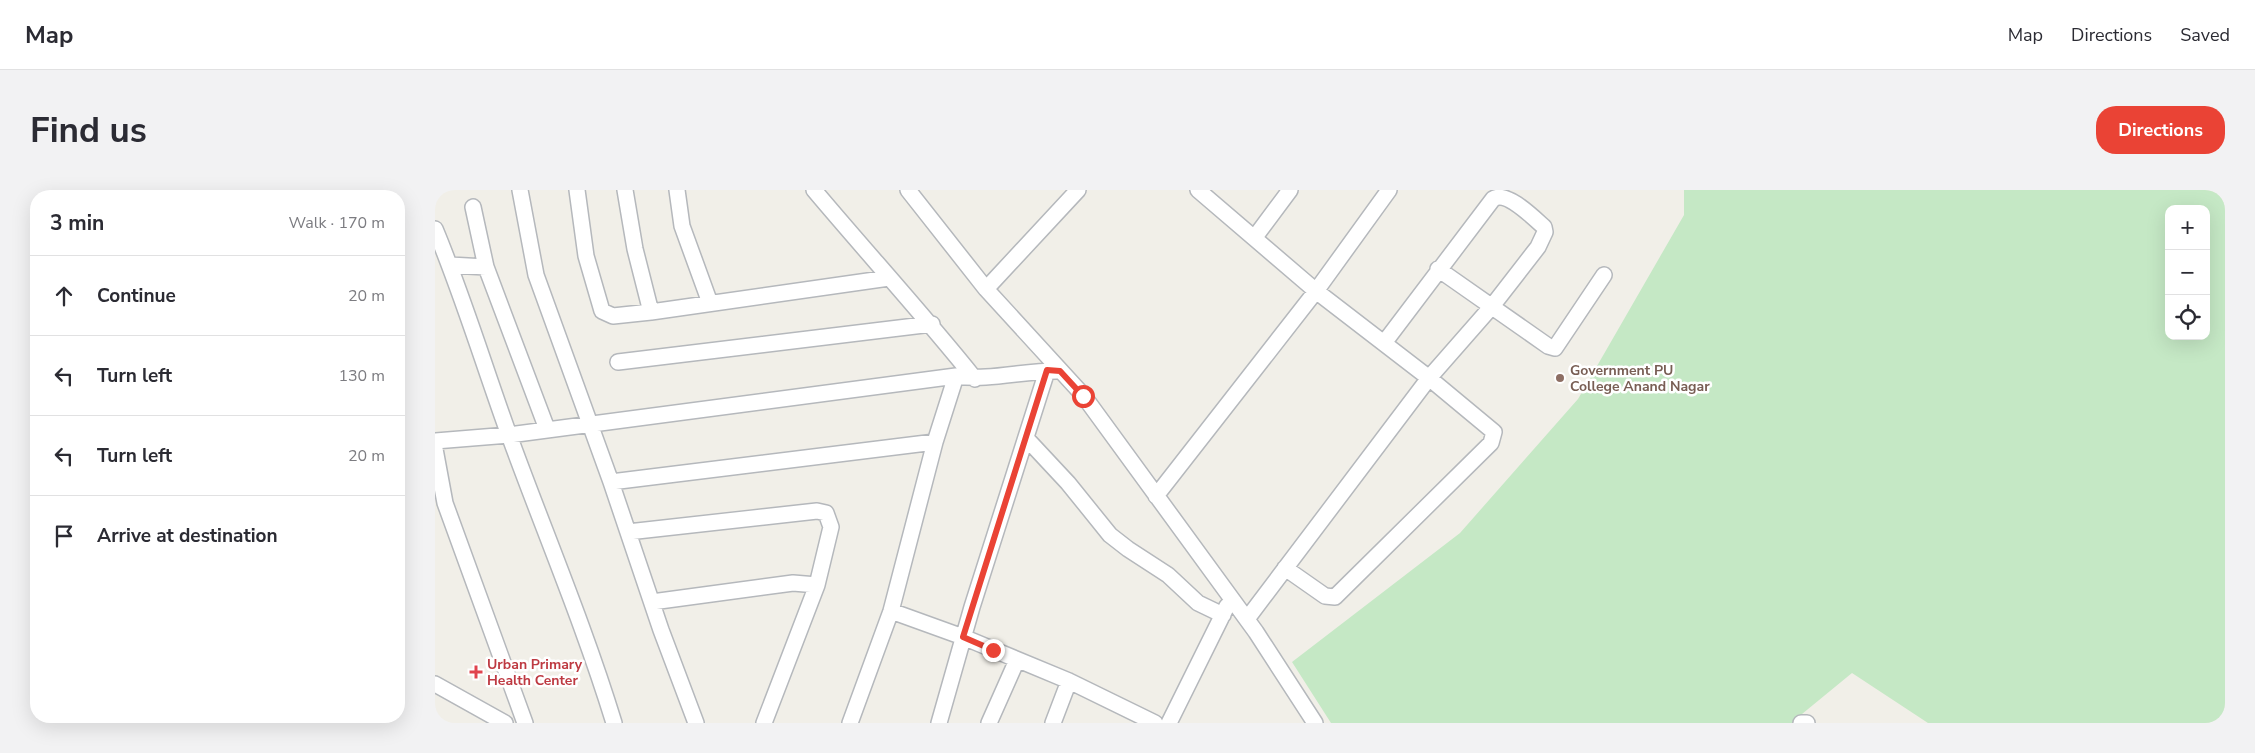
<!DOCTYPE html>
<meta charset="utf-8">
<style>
body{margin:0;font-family:"Nunito Sans",sans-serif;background:#f2f2f3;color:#2b2b33}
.controls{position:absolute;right:15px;top:15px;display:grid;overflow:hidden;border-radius:10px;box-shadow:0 5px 20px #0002}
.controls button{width:45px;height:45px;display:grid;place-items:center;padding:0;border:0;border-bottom:1px solid #e1e1e2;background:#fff;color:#2b2b33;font:25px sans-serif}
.stop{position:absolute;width:15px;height:15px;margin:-11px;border:4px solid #ea4335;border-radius:50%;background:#fff}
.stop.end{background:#ea4335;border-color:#fff;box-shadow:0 1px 5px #0008}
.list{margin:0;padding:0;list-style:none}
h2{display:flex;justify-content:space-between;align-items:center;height:65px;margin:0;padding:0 20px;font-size:21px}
h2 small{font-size:16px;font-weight:400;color:#7c7c81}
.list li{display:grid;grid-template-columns:32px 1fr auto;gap:15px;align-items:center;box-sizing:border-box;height:80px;padding:0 20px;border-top:1px solid #e1e1e2}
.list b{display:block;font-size:19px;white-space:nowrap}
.list em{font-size:16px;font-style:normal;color:#7c7c81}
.icon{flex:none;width:28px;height:28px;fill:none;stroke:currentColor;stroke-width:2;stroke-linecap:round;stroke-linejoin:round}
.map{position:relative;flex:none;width:1790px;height:533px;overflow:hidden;border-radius:20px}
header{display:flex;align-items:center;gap:30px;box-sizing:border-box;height:70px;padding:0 25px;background:#fff;border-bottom:1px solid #e1e1e2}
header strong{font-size:24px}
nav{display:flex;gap:28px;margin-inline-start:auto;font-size:18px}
.intro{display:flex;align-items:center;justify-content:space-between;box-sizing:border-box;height:120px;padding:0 30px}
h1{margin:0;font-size:35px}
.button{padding:12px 22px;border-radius:20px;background:#ea4335;color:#fff;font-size:18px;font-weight:700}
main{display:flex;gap:30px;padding:0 30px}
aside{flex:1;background:#fff;border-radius:20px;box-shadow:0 5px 20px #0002}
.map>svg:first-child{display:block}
.green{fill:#c5e8c5;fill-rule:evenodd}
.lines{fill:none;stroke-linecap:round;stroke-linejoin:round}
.minor-casing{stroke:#b5b8bc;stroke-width:18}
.minor{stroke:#fff;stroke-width:15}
.route{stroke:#ea4335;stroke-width:6}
.education-dot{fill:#8d6e63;stroke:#fff;stroke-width:2}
.health-dot{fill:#e0444e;stroke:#fff;stroke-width:2}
.labels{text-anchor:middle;stroke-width:5;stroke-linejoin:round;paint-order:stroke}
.education-label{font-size:14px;font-weight:bold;fill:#785e54;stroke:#fff;text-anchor:start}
.health-label{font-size:14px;font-weight:bold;fill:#be3a42;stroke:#fff;text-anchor:start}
</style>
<header>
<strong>Map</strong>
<nav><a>Map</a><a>Directions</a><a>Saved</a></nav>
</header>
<div class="intro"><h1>Find us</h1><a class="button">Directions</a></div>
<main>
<aside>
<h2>3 min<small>Walk · 170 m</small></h2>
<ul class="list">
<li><svg class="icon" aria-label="ahead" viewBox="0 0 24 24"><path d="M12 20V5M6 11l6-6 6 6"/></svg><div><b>Continue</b></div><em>20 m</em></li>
<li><svg class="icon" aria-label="left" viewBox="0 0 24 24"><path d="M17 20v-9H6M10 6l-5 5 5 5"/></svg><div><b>Turn left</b></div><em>130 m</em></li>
<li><svg class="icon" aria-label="left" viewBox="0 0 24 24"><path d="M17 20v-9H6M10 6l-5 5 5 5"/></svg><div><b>Turn left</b></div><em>20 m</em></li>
<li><svg class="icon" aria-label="arrive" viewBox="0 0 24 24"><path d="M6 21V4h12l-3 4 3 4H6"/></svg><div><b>Arrive at destination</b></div></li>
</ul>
</aside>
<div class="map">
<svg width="1790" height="533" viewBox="0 0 1790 533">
<rect width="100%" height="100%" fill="#f1efe8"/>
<path class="green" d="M1249,0H1790V533H1493L1417,483L1367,524L1364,533H896L857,472L1025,343L1143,209L1249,25ZM1734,19H1771V146H1734Z"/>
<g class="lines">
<g class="minor-casing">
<path id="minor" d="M85,0L101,85L176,292L226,440L261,533
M142,0L151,66L167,121L178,126L216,122L454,88
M190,0L200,59L216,122
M242,0L247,36L275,113
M379,0C432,63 488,124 540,189
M473,0L551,99L648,205L821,442L880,533
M763,0L881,101L994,188L1059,242L1056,253L900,407L890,406L850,378
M38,17L51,77L112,239
M0,39C28,106 49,176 74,245C109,341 149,435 179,533
M820,47L855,0
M15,75L51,77
M1003,79L1113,156L1120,158L1169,85
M551,99L643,0
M183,172L497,134
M591,248L633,293L675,345L693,359L733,385L763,413L788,425
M0,251L74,245L521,186C556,191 590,180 625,181
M0,259L10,313L90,533
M176,292L500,252
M721,306L881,101L954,0
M193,342L382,321L391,323L396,337L382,395L329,533
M217,412L358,393L382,395
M456,421L528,447L634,491L720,533
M812,429L994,188L1058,115L1103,57L1110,42L1109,37C1099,28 1071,0 1058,9L949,153
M0,494L70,533
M415,533L456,421L500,252L521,186
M504,533L537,417L612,181
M554,533L582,470
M618,533L634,491
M734,533L792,416
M1366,533H1372"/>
</g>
<use href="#minor" class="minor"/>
</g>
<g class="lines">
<path class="route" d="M558,460L528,447L612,180L625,181L648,206"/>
</g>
<circle class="education-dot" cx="1125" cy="188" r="5"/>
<path class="health-dot" d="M38.5 474.5h5v5h5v5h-5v5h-5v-5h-5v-5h5z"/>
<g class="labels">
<g class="education-label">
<text x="1135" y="185">Government PU<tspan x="1135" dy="16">College Anand Nagar</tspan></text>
</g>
<g class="health-label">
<text x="52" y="479">Urban Primary<tspan x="52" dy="16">Health Center</tspan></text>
</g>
</g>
</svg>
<div class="controls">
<button>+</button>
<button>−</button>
<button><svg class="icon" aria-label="locate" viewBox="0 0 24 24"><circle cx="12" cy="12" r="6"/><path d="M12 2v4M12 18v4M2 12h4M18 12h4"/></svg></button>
</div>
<div class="stop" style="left:648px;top:206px"></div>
<div class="stop end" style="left:558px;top:460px"></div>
</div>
</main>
